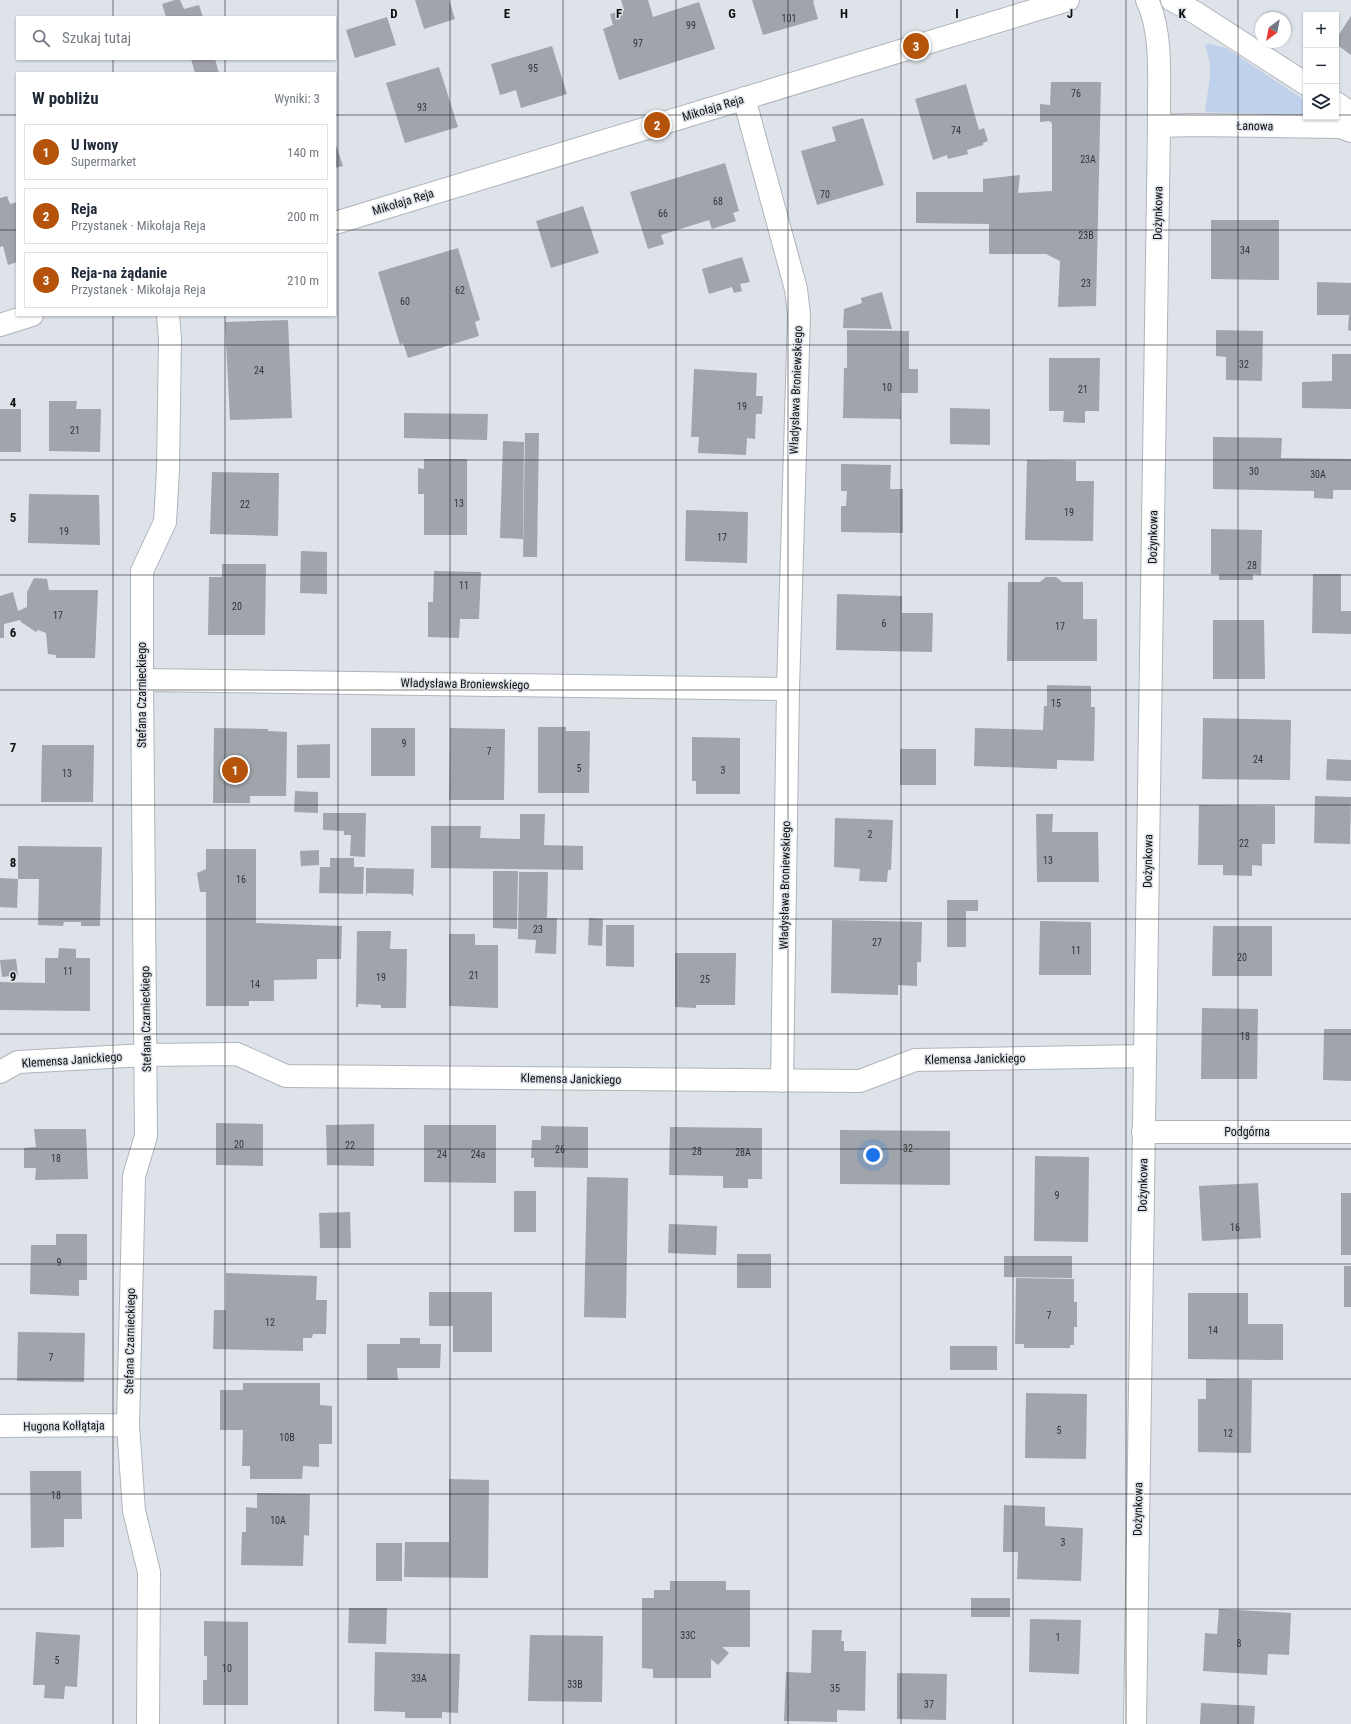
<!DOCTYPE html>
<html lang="pl">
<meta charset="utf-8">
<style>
body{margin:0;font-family:"Roboto Condensed",sans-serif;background:#f2f2f3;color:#1f2937}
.controls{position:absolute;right:12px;top:12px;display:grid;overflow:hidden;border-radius:0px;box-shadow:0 1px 3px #0004}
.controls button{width:36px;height:36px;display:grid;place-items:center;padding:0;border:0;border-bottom:1px solid #e0e1e3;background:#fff;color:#1f2937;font:20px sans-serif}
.compass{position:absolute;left:1255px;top:12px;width:36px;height:36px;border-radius:50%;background:#fff;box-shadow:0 1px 3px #0004;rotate:212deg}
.you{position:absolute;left:873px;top:1155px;width:14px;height:14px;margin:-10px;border:3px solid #fff;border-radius:50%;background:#1a73e8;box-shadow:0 0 0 6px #1a73e833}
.badge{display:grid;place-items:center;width:26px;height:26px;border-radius:50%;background:#b45309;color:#fff;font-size:13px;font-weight:700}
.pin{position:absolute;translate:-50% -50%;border:2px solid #fff;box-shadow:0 1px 4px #0006}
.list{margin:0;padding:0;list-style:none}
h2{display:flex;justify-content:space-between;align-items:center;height:52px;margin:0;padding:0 16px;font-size:17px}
h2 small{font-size:13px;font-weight:400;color:#747a83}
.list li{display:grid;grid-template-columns:26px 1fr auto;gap:12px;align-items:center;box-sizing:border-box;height:56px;margin:0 8px 8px;padding:0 8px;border:1px solid #e0e1e3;border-radius:0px}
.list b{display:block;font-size:15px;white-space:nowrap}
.list p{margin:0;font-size:13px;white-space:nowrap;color:#747a83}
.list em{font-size:13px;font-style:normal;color:#747a83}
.icon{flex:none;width:22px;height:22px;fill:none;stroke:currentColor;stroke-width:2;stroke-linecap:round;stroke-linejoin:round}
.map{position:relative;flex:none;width:1351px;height:1724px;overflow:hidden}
.search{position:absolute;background:#fff;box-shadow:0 1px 3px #0004;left:16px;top:16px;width:320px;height:44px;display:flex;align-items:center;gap:10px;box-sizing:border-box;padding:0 14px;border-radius:0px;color:#747a83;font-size:15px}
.panel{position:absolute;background:#fff;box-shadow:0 1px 3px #0004;left:16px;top:72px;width:320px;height:244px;border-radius:0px}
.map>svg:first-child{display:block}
.green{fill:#c0d1ec}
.building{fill:#a0a4ab}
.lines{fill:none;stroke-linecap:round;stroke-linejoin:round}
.minor-casing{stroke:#b0b4bb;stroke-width:24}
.minor{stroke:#fff;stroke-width:22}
.grid{fill:none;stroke:#0e1012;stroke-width:1;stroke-opacity:0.55}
.labels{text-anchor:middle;stroke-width:3;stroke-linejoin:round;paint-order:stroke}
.number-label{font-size:10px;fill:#323538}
.street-label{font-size:12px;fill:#0e1012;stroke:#dee3e9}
.grid-label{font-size:13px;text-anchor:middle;font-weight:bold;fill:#0e1012;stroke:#dee3e9;stroke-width:3;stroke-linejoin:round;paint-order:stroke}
</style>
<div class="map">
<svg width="1351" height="1724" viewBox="0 0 1351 1724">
<rect width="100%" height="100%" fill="#dee3e9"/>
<path class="green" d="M1210,44L1226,48L1306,101V115L1205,112L1210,76V63L1205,45Z"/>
<path class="building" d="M175,0H180L184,9L199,5L203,17H166L162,4Z
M415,0H449L455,19L424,29Z
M621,0H648L653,17L699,2L715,49L619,80L603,29L613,25L610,14L624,10Z
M752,0H815L813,1L818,19L763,35Z
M1351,16V55L1336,44V39Z
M387,17L396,45L355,58L346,30Z
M552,46L567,94L521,108L516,90L500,95L491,64Z
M191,59H215L219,73H195Z
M439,67L458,127L405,143L386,83Z
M1051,82H1101L1096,306L1058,307L1060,261L1046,254H989V224L916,223V192H983V179L1020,175L1018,193L1052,191V124L1050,121L1040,122V104L1050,105Z
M966,84L979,130L984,128L988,141L983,143V145L967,150L968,154L948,159L947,155L933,160L915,99Z
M863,118L884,185L817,205L801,151L836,141L832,127Z
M335,142L343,166L335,168Z
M725,163L739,211L733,213L736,221L712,229L709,220L661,235L664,244L648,249L630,192Z
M7,196L10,204L17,202V262L8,265L3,246L0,247V198Z
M583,206L599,253L551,268L536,221Z
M1211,220H1279V280L1211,279Z
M458,248L480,320L475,322L479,336L408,358L403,343L400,345L378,272Z
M742,257L750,282L740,284L742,291L734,293L732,287L709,294L702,269Z
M1317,282L1351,283V331L1348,330L1349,315H1317Z
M882,292L892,329L843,328L844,309L862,303L861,298Z
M288,320L292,418L230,420L225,322Z
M847,330L909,331V369H918V393H900L901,419L843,418L844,368H847Z
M1216,330L1263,331L1262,381L1226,380V357L1216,356Z
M1332,354H1351V409L1302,408V382L1332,381Z
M1049,358H1100L1099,411H1085V423L1063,422L1064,411H1049Z
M694,369L757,373L756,396H763L762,414H756L755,439L747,438L746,455L698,453L699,437H691Z
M49,401H77L76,409H101L100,452L49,451Z
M950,408L990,409V445L950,444Z
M0,409H21V452H0Z
M404,413L488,414L487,440L404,438Z
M525,433H539L537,557H523Z
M1213,437L1282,438L1281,458L1351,459V490H1333V499L1314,498V491L1213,489Z
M503,441L524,442L523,539L500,538Z
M424,459H467V535H424V494H418V468L424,469Z
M1027,460L1076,461V481H1094L1093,541L1025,540Z
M841,464L891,465L890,489H903V533L841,532V506H846L847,491H841Z
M212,472L279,473L278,536L210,534Z
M29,494L99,495L100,545L28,543Z
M686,510L748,512L747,563L685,561Z
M1211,529L1262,530L1261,575L1253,574V580H1219V574H1211Z
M301,551L327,552V594L300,593Z
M222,564H266L265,635H208L209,577H222Z
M434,571L481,572L479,619H460L459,638L428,637V602H433Z
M1313,574H1341V611H1351V634L1312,633Z
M1046,577H1056L1062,582H1083V619H1097V661H1007L1008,582H1040Z
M34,578L47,579L49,590H98L95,658H56V655L48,654L46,633L38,630L36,632L21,622L20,620L4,624V638H0V596L13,592L18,611L27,607V592Z
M837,594L902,596V613H933L932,652L836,650Z
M1213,620H1264L1265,679H1213Z
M1047,685L1091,686V707H1095L1094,761L1057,760V769L974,766L975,728L1043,730L1044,706H1047Z
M1203,718L1291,720L1290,780L1202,779Z
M538,727H566V731H590L589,793H538Z
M214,728L268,729V731L287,732L286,796H250V803H213Z
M371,728H415V776H371Z
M450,728L505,729L504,800H449Z
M692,737L740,738V794H696V781H692Z
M330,744V778H297V745Z
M42,745H94L93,802H41Z
M900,749H936V785H900Z
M1327,759L1351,760V781L1326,780Z
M295,791L318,792V813L294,812Z
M1315,796L1351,797L1350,844L1314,843Z
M1199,805L1275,806V844H1262V866L1252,865V876L1223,875V865H1198Z
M323,813H366L365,857L350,856L351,835H344V831L323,830Z
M520,814H545L544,845L583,846V870L431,868V826H481L480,838L520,839Z
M1036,814H1053L1052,832H1098L1099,882H1037Z
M835,818L893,820L891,870H888L887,882L859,881L860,869L834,867Z
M18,846L102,847L100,926H81V922H64L63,926L38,925L39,879H18Z
M206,849H256V923L342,926L341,959H317V979L274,980V1001H249V1006H206V892H200L197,873L206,869Z
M319,850V865L301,866L300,851Z
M330,858H354V867H364L363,894L319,893L320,867H330Z
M366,868L414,869L413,897L411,894L367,893L366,897Z
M493,871H518L517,929L493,928Z
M519,872H548L547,918H557L556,954L535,953L536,940L518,939Z
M0,878L18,879L17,908L0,907Z
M947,900H978V911H966V947H947Z
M589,918L603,919L602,946L588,945Z
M832,920L922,922L921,962H917V986L898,985V995L831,993Z
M1040,921L1091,922V975H1039Z
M606,925H634V967L606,966Z
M1213,926H1272V976H1212Z
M357,931H391L390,949H407L406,1008H381V1005L358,1004V1007H356Z
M449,934H475V945H498V1008L449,1006Z
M59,948L76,949V958H90V1011L0,1010V982L45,983V958H58Z
M675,953H736L735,1005H696V1008L675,1007Z
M16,959L18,975L2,977L0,960Z
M1202,1008L1258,1009L1257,1079H1201Z
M1324,1029H1351V1081L1323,1080Z
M216,1123L263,1124V1166L216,1165Z
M374,1124V1166L327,1165L326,1125Z
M424,1125H496V1183L424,1182Z
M541,1126L588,1127V1168L534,1167V1158H531L532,1140H541Z
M670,1127L762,1128V1179H748V1188H723V1176L669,1175Z
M34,1129H86L88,1179L35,1180L36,1168H24V1148L36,1147Z
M840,1130L950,1131V1185L840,1184Z
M1035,1156L1089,1157L1088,1242L1034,1241Z
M587,1177L628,1178L626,1318L584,1317Z
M1258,1183L1261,1238L1202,1241L1199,1186Z
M514,1191H536V1232H514Z
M1341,1193H1351V1255H1341Z
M350,1212L351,1248H320L319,1213Z
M669,1224L717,1226L716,1255L668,1253Z
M56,1234H87V1280H79V1296L30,1294L31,1245H56Z
M737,1254H771V1288H737Z
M1004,1256H1072V1278L1004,1277Z
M1344,1266H1351V1307H1344Z
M226,1273L317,1276L316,1300H327L326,1334H313L312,1338H303V1351L213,1349L214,1310H226Z
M1016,1278L1074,1279V1302H1077V1327H1074V1345H1070V1348H1024V1344H1015Z
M429,1292H492V1352H453V1326H429Z
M1188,1293H1248V1324H1283V1360L1188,1359Z
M18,1332L85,1333L84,1382L17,1381Z
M400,1338H420V1344H441L440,1368H397L398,1380H367V1344H400Z
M950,1346H997V1370H950Z
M1206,1379L1252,1380L1251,1453L1198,1452V1399H1206Z
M243,1383H320V1405L332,1406V1444H319V1467L303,1466L302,1479H250V1466H242L243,1430H220V1390H243Z
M1026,1393L1087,1394L1086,1459L1025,1458Z
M30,1471H81L82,1519H64V1547L31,1548Z
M449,1479L489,1480L488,1578L404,1577L405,1542H449Z
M257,1493L310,1494L309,1536L304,1535L303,1566L241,1565L242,1532H246V1507L257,1508Z
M1004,1505L1045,1507V1526L1083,1528L1081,1581L1017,1579L1018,1552H1003Z
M376,1543H402V1581H376Z
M670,1581H726V1590H750V1647H722L729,1653L718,1665L711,1659V1678H653V1669L642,1668V1598H654V1590H670Z
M971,1598H1010V1617H971Z
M349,1608H387L386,1644L348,1643Z
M1219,1609L1291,1613L1289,1655L1268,1654L1267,1675L1203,1671L1205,1633L1217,1634Z
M1030,1619L1081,1620L1079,1674L1029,1672Z
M204,1621L248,1622V1705H203V1680H207V1656H204Z
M812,1630H842L841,1641H844V1651H866L865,1711L837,1710V1722L784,1721L786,1672L811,1673Z
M36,1632L80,1635L77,1687L65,1686L64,1699L44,1698L45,1685H33Z
M530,1635L603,1636L602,1702L528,1701Z
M375,1652L460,1654L458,1713L442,1712V1718H405V1712L374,1711Z
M897,1673L947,1674L946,1720L897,1719Z
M1201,1703L1255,1706L1254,1724H1200Z"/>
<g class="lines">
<g class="minor-casing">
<path id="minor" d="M1172,0L1196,13L1306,84
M744,98L796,289L799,314L788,689L782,1081
M1336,103L1351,113
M1159,126L1193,125L1340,127L1351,131
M335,223L1068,0
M0,325L32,315
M142,680L788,689
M0,1072L18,1062L146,1055L237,1054L286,1076L860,1081L915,1060L1144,1056
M1143,1132H1351
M0,1426L128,1425
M148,1724L149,1572L134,1511L128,1425L134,1176L146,1136L142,680V571L165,522L168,470L170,339L168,315
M1135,1724L1159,126C1158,88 1164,35 1147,0"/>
</g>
<use href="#minor" class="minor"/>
</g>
<path class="grid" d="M113,0V17M225,0V17M338,0V1724M450,0V1724M563,0V1724M676,0V1724M788,0V1724M901,0V1724M1013,0V1724M1126,0V1724M1238,0V1724M113,59V73M225,59V73M0,115H17M335,115H1306M1336,115H1351M0,230H17M335,230H1351M113,315V1724M225,315V1724M0,345H1351M0,460H1351M0,575H1351M0,690H1351M0,805H1351M0,919H1351M0,1034H1351M0,1149H1351M0,1264H1351M0,1379H1351M0,1494H1351M0,1609H1351"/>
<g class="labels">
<g class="number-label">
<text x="789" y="22">101</text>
<text x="691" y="29">99</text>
<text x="638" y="47">97</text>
<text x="533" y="72">95</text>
<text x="1076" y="97">76</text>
<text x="422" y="111">93</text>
<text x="956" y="134">74</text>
<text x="1088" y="163">23A</text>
<text x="825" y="198">70</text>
<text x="718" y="205">68</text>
<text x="663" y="217">66</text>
<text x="1086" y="239">23B</text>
<text x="1245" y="254">34</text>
<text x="1086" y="287">23</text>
<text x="460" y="294">62</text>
<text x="405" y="305">60</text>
<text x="1244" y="368">32</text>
<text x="259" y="374">24</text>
<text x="887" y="391">10</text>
<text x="1083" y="393">21</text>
<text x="742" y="410">19</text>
<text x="75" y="434">21</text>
<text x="1254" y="475">30</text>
<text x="1318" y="478">30A</text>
<text x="459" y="507">13</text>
<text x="245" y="508">22</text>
<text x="1069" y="516">19</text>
<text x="64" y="535">19</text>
<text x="722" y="541">17</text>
<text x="1252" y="569">28</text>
<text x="464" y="589">11</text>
<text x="237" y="610">20</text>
<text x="58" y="619">17</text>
<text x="884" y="627">6</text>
<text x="1060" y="630">17</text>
<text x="1056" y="707">15</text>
<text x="404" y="747">9</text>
<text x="489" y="755">7</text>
<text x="1258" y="763">24</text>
<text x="579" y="772">5</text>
<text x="723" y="774">3</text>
<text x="67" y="777">13</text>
<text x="870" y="838">2</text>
<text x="1244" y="847">22</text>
<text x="1048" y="864">13</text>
<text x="241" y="883">16</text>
<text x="538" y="933">23</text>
<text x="877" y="946">27</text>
<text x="1076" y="954">11</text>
<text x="1242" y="961">20</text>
<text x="68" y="975">11</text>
<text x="474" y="979">21</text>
<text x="381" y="981">19</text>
<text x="705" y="983">25</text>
<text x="255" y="988">14</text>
<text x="1245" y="1040">18</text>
<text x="239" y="1148">20</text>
<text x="350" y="1149">22</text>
<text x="908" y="1152">32</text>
<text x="560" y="1153">26</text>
<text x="697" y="1155">28</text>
<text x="743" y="1156">28A</text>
<text x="442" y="1158">24</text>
<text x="478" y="1158">24a</text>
<text x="56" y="1162">18</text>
<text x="1057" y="1199">9</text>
<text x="1235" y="1231">16</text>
<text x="59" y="1266">9</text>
<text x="1049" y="1319">7</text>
<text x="270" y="1326">12</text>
<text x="1213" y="1334">14</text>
<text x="51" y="1361">7</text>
<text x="1059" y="1434">5</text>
<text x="1228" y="1437">12</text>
<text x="287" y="1441">10B</text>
<text x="56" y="1499">18</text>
<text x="278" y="1524">10A</text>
<text x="1063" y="1546">3</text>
<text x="688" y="1639">33C</text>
<text x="1058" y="1641">1</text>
<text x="1239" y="1647">8</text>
<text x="57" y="1664">5</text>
<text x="227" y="1672">10</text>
<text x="419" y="1682">33A</text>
<text x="575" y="1688">33B</text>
<text x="835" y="1692">35</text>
<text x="929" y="1708">37</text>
</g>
<g class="street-label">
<text transform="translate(713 108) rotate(-17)" y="4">Mikołaja Reja</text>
<text transform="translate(1255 126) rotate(1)" y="4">Łanowa</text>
<text transform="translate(403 202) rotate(-17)" y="4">Mikołaja Reja</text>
<text transform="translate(1158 213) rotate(-89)" y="4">Dożynkowa</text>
<text transform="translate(796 390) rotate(-88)" y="4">Władysława Broniewskiego</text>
<text transform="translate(1153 537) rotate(-89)" y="4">Dożynkowa</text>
<text transform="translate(465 684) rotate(1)" y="4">Władysława Broniewskiego</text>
<text transform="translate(142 695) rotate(-90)" y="4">Stefana Czarnieckiego</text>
<text transform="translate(1148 861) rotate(-89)" y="4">Dożynkowa</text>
<text transform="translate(785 885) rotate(-89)" y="4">Władysława Broniewskiego</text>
<text transform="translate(146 1019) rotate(-91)" y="4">Stefana Czarnieckiego</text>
<text transform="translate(975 1059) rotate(-1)" y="4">Klemensa Janickiego</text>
<text transform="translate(72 1060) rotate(-4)" y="4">Klemensa Janickiego</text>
<text transform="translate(571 1079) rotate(1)" y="4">Klemensa Janickiego</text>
<text x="1247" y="1136">Podgórna</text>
<text transform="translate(1143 1185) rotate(-89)" y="4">Dożynkowa</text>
<text transform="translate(130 1341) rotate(-89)" y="4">Stefana Czarnieckiego</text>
<text transform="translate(64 1426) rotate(-1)" y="4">Hugona Kołłątaja</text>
<text transform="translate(1138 1509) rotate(-89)" y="4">Dożynkowa</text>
</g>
</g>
<g class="grid-label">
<text x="394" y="18">D</text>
<text x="507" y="18">E</text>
<text x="619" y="18">F</text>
<text x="732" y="18">G</text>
<text x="844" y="18">H</text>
<text x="957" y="18">I</text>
<text x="1070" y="18">J</text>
<text x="1182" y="18">K</text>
<text x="13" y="407">4</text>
<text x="13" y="522">5</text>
<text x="13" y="637">6</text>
<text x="13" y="752">7</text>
<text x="13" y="867">8</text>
<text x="13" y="981">9</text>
</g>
</svg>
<div class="controls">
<button>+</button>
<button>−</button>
<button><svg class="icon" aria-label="layers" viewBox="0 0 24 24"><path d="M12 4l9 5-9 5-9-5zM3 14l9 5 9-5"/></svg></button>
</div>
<svg class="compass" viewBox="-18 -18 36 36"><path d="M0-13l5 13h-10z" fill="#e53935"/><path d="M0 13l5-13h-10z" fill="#747a83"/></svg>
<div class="you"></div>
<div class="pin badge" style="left:235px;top:770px">1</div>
<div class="pin badge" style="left:657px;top:125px">2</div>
<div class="pin badge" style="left:916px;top:46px">3</div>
<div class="search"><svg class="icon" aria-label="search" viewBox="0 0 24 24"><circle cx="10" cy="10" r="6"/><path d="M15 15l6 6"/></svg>Szukaj tutaj</div>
<section class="panel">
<h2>W pobliżu<small>Wyniki: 3</small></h2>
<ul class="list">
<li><span class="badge">1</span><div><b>U Iwony</b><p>Supermarket</p></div><em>140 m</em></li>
<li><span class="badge">2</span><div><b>Reja</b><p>Przystanek · Mikołaja Reja</p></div><em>200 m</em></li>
<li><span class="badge">3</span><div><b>Reja-na żądanie</b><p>Przystanek · Mikołaja Reja</p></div><em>210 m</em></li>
</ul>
</section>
</div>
